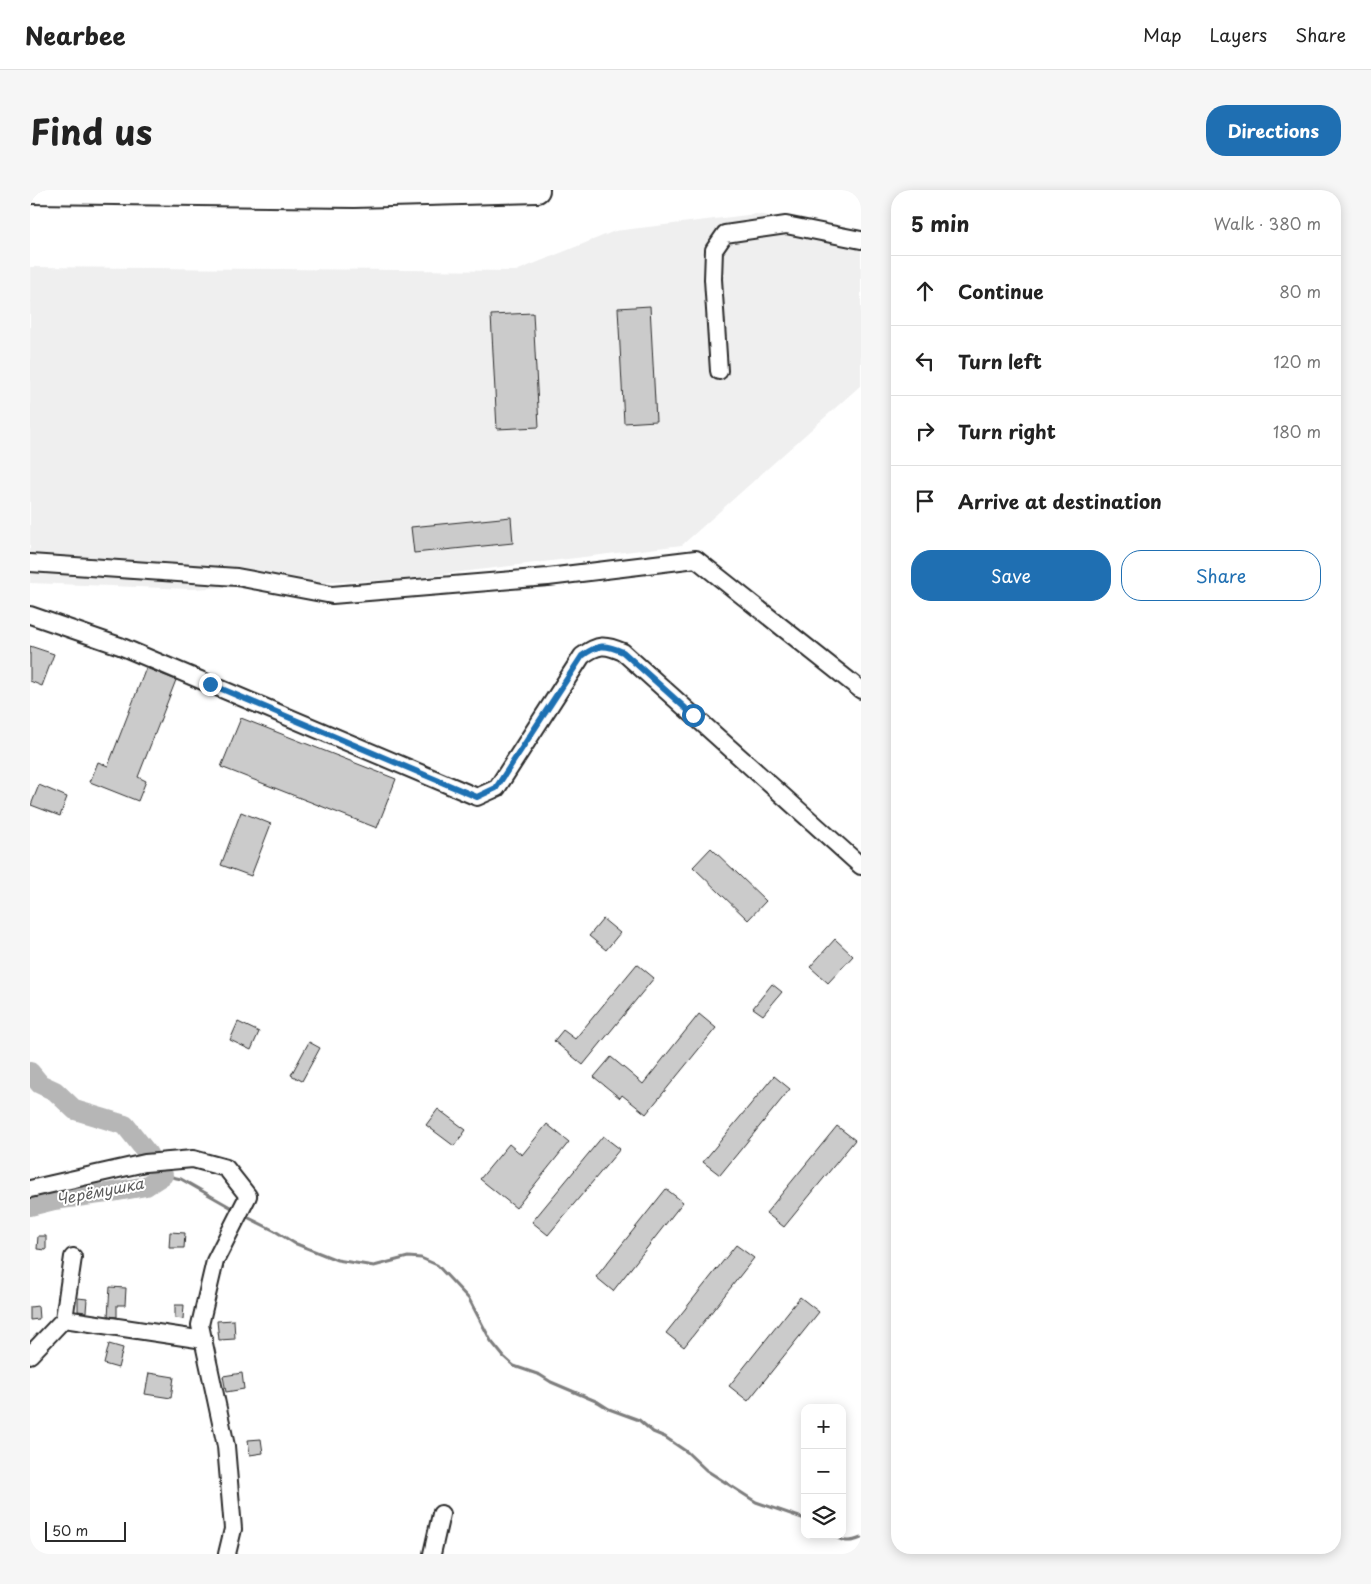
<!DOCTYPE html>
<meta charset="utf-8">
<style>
body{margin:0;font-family:"Playpen Sans",sans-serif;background:#f6f6f6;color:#222}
.controls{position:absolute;right:15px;bottom:15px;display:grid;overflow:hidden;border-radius:10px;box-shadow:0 2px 12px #0003}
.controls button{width:45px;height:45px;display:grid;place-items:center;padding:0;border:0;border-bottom:1px solid #e0e0e0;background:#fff;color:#222;font:25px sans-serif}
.scale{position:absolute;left:15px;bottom:12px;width:81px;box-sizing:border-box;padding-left:5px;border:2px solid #2b2b2b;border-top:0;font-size:14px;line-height:18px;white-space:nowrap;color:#2b2b2b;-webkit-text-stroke:4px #fff;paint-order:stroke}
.stop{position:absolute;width:15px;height:15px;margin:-11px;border:4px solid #1f6fb2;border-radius:50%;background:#fff}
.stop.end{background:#1f6fb2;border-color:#fff;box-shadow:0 1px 5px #0008}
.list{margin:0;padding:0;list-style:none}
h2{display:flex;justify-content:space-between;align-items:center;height:65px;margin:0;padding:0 20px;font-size:21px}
h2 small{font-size:16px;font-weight:400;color:#767676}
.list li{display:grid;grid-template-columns:32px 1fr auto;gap:15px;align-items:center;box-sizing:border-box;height:70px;padding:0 20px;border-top:1px solid #e0e0e0}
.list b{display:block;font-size:19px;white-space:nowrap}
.list em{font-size:16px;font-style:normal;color:#767676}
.actions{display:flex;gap:10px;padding:15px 20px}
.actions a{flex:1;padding:11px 0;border:1px solid #1f6fb2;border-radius:20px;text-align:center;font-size:18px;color:#1f6fb2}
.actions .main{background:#1f6fb2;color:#fff}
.icon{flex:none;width:28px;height:28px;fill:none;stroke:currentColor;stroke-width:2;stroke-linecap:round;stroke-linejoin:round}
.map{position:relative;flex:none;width:831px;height:1364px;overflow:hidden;border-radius:20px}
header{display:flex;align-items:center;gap:30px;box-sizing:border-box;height:70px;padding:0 25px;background:#fff;border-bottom:1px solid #e0e0e0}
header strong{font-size:24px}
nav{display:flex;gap:28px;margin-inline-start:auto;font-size:18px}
.intro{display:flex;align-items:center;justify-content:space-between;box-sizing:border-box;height:120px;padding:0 30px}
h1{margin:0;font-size:35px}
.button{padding:12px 22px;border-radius:20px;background:#1f6fb2;color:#fff;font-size:18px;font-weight:700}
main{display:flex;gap:30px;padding:0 30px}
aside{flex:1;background:#fff;border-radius:20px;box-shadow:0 2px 12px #0003}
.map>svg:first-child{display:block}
.built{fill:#efefef}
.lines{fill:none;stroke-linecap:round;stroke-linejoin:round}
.stream{stroke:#7e7e7e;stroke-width:3}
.river{stroke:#b6b6b6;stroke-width:20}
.building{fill:#cbcbcb;stroke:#2b2b2b}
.minor-casing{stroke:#2b2b2b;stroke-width:20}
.highway-casing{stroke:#2b2b2b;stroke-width:28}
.minor{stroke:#fff;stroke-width:16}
.highway{stroke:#fff;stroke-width:24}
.route{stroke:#1f6fb2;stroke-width:6}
.labels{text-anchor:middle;stroke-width:4;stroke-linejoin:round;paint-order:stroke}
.water-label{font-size:15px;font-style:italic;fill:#5c5c5c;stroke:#fff}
</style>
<header>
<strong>Nearbee</strong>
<nav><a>Map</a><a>Layers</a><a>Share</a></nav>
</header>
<div class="intro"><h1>Find us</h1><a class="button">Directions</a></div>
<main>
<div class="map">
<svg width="831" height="1364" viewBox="0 0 831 1364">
<rect width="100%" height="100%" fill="#fff"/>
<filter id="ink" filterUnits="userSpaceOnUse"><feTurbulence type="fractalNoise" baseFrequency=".02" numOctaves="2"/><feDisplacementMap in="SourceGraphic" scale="10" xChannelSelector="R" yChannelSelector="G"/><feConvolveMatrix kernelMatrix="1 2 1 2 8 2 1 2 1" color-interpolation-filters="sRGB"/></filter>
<g filter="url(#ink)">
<path class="built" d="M726,24L831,40V195L652,355L374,389L161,399L0,393V77L486,81L585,41Z"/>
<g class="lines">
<path class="stream" d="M133,985L151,989L202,1018
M217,1027L245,1041L264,1053L307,1070L344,1076L378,1067L391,1068L407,1075L439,1109L461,1151L474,1167L484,1176L510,1185L521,1192L568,1212L579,1219L609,1230L623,1242L635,1247L657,1262L676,1280L726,1312L775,1329
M802,1345C813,1352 819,1353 831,1348"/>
<path class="river" d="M0,882L10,894L25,901L45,920L95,935L118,964
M0,1016L24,1010L77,1003L116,996L133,985L130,980"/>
</g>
<path class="building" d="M620,116L626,231L594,233L588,118Z
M503,123L509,237L467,239L461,125Z
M481,327L483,353L384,363L381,337Z
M0,456L24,464L12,496L0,491Z
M116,478L146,490L108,587L116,591L108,611L60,592L68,572L78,576Z
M211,528L366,589L347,638L191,577Z
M9,595L37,607L30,626L1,615Z
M211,622L241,634L221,686L191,675Z
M681,658L736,711L718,730L663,677Z
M573,729L590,743L576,760L559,746Z
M805,749L823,766L798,793L780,777Z
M607,774L624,788L553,875L524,851L533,840L545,849Z
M742,794L752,802L733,825L723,818Z
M669,824L686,838L616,924L592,905L590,908L564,887L581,867L613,894Z
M208,832L229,842L221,860L200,850Z
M279,852L290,858L272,891L261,885Z
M744,886L760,899L690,985L673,972Z
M408,919L436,940L424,956L396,935Z
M517,934L539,952L486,1018L450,989L479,954L492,965Z
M807,936L825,950L754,1037L736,1023Z
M573,946L590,959L518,1045L502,1032Z
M636,999L653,1012L583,1101L566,1087Z
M140,1042L155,1043L154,1058H139Z
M8,1046H16V1060L7,1059Z
M706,1055L724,1068L654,1157L636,1143Z
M80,1097L96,1098L95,1115H87V1127L78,1126Z
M770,1107L789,1122L718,1211L699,1196Z
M48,1108L57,1109L56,1122L48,1121Z
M145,1115H154L153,1129L145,1128Z
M8,1116L9,1129L0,1130V1117Z
M204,1130L205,1149L189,1150L187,1131Z
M79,1154L93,1158L88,1178L74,1174Z
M119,1183L144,1187L141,1208L115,1204Z
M212,1183L214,1199L196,1202L193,1186Z
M231,1249L233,1263L220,1265L218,1250Z"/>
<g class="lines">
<g class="minor-casing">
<path id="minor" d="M689,181L683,89L684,60L695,44L756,35L831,50
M0,373L207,387L302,405L518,387L666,369L831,500
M0,425L90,456L447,607L467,598L552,466C568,454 575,454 593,462L831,676
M0,999L115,973L163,969L196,978L218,1006L185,1071L170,1135L196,1256L203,1339L197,1364
M34,1129L174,1150
M0,1165L34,1129L43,1067
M402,1364L411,1324"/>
</g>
<g class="highway-casing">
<path id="highway" d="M0,1L324,5L507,0"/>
</g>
<use href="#minor" class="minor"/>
<use href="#highway" class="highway"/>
</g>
</g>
<g class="lines" filter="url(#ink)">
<path class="route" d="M180,494L447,607L466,598L552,466C568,454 575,454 593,462L663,525"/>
</g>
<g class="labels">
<g class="water-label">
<text transform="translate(70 1002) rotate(-11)" y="5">Черёмушка</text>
</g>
</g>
</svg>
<div class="controls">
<button>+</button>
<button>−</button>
<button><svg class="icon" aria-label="layers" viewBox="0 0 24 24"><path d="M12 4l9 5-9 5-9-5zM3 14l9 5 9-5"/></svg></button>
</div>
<div class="scale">50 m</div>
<div class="stop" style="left:663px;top:525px"></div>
<div class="stop end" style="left:180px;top:494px"></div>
</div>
<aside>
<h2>5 min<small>Walk · 380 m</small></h2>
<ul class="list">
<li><svg class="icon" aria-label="ahead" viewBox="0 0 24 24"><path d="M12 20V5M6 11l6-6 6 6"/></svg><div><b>Continue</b></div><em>80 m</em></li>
<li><svg class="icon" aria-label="left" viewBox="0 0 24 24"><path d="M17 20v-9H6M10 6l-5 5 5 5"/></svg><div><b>Turn left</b></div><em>120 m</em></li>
<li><svg class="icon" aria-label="right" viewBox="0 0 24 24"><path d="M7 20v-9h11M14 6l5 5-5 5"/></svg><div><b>Turn right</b></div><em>180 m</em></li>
<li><svg class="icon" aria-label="arrive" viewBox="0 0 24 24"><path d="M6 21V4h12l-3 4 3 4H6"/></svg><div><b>Arrive at destination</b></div></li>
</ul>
<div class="actions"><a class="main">Save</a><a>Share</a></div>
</aside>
</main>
